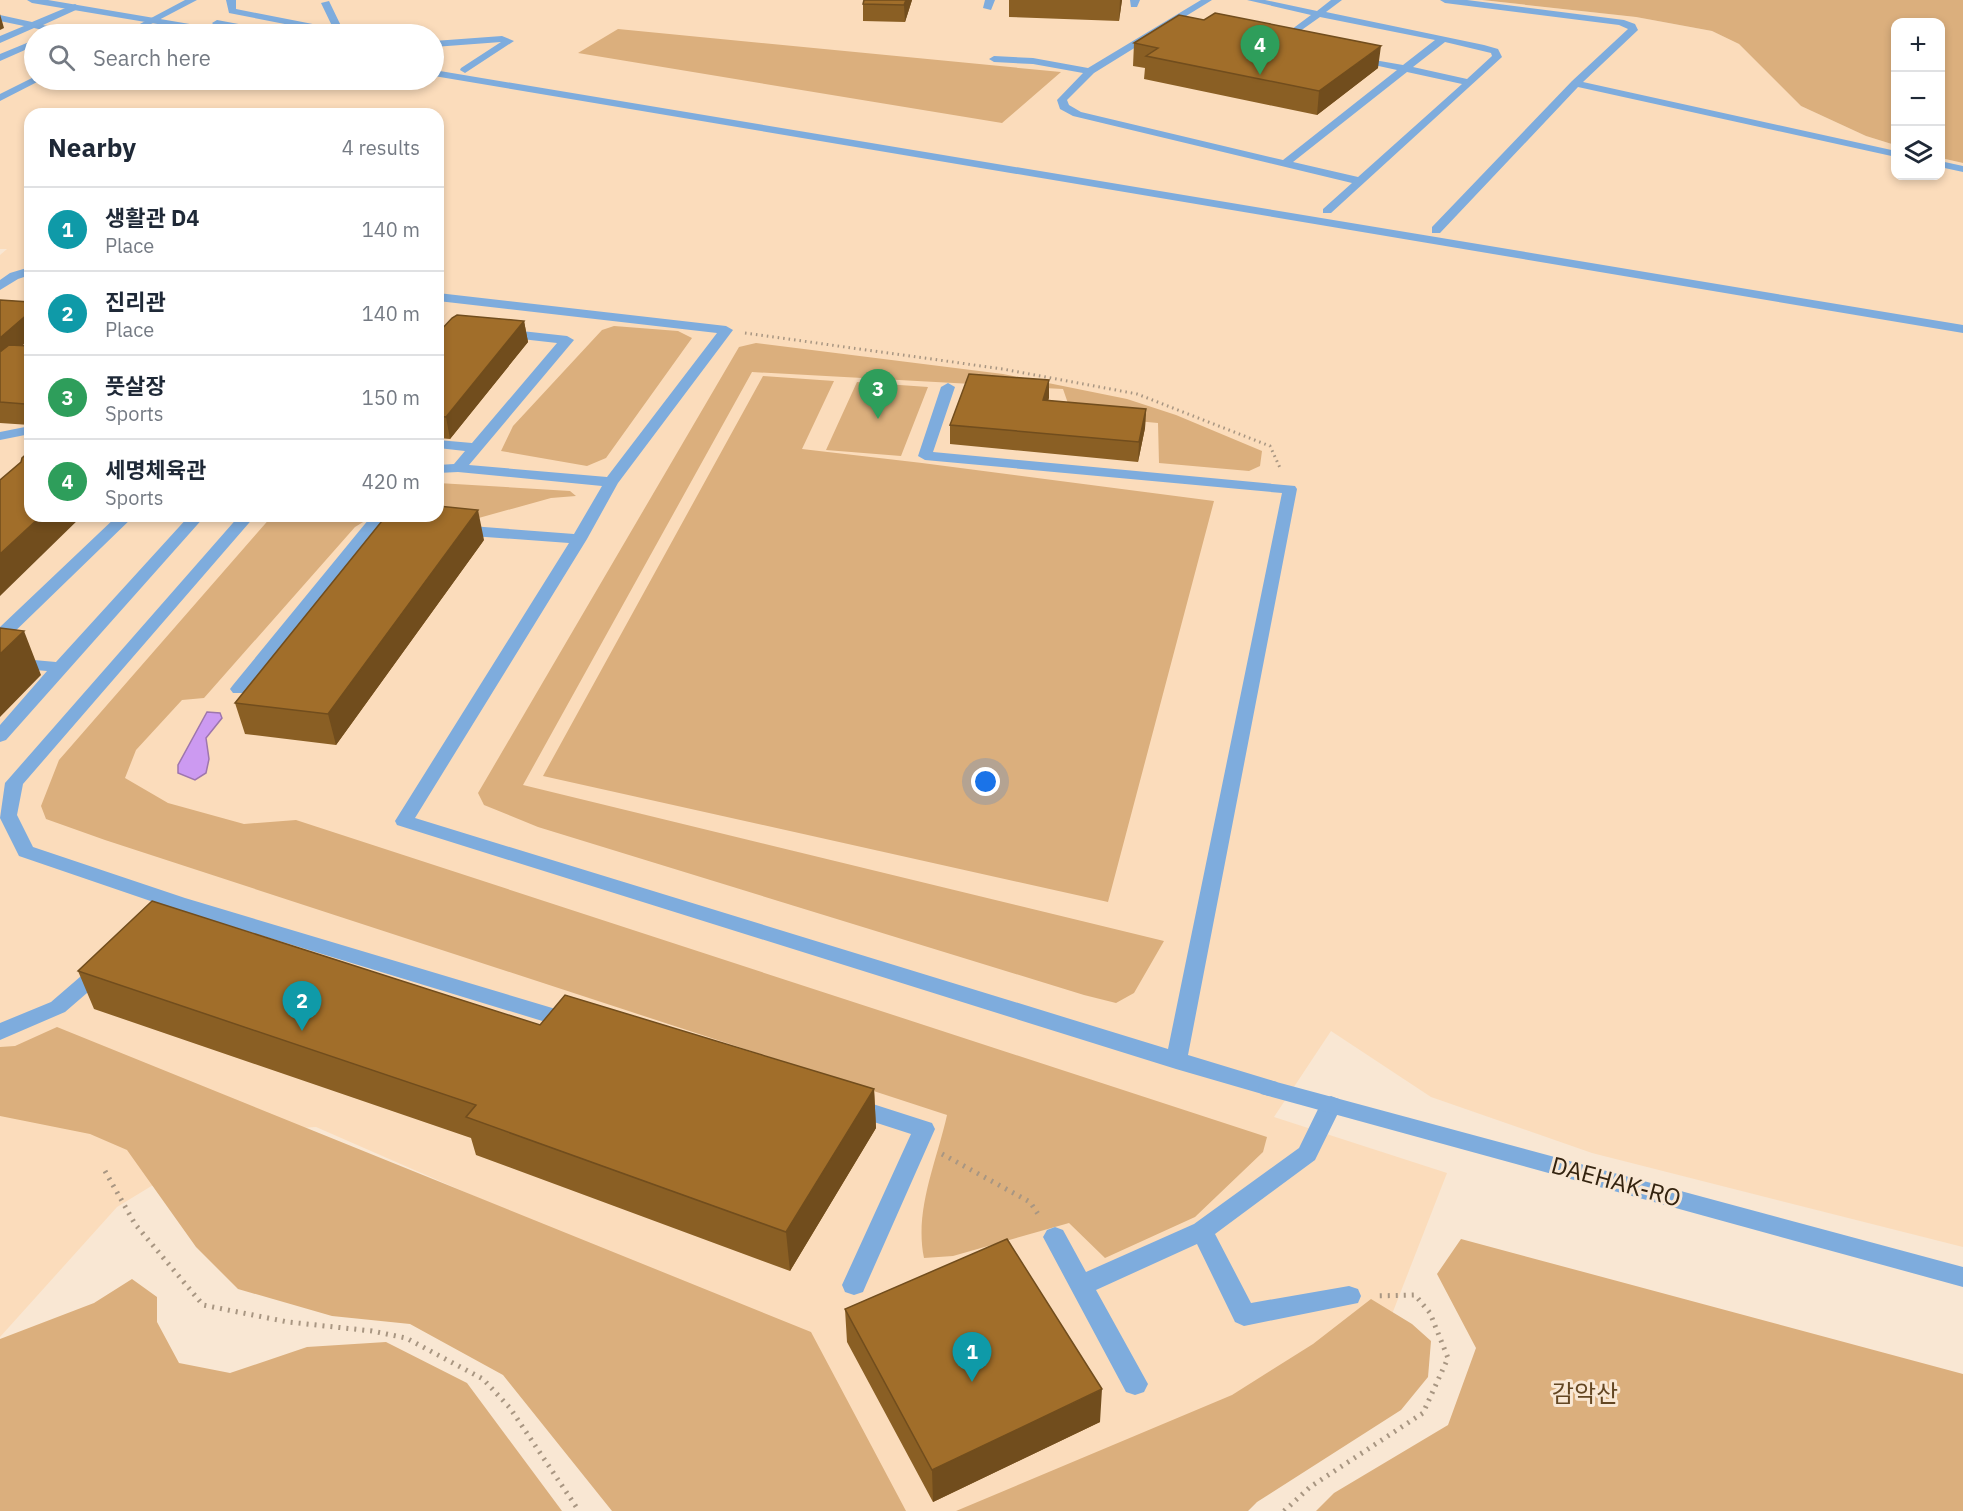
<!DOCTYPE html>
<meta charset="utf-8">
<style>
body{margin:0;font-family:"IBM Plex Sans","Noto Sans KR",sans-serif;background:#f6f6f7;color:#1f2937}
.controls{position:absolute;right:18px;top:18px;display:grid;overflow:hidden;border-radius:12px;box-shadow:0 3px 9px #0003}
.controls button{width:54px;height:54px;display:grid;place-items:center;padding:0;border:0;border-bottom:2px solid #e0e1e3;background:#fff;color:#1f2937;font:30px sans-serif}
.you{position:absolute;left:986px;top:782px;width:21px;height:21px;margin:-15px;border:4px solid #fff;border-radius:50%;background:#1a73e8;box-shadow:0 0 0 9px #1a73e833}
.badge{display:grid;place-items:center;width:39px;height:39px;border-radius:50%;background:#0f766e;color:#fff;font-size:20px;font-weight:700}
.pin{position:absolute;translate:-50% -50px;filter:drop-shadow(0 2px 3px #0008)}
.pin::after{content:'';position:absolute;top:32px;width:21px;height:18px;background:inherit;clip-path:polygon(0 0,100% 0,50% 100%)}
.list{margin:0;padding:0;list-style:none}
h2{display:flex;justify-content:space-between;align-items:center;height:78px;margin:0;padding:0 24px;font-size:26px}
h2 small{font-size:20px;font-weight:400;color:#747a83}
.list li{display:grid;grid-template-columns:39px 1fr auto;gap:18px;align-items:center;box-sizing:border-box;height:84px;padding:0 24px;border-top:2px solid #e0e1e3}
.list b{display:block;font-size:22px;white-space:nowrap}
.list p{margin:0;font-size:20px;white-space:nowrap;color:#747a83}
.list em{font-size:20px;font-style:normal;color:#747a83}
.icon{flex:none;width:33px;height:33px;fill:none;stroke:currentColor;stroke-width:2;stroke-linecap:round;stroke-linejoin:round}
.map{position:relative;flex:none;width:1963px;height:1511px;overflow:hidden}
.search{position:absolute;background:#fff;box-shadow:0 3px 9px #0003;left:24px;top:24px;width:420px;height:66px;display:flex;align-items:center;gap:15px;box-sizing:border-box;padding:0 21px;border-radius:33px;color:#747a83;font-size:22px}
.panel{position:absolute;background:#fff;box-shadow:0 3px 9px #0003;left:24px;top:108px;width:420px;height:414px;border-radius:18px}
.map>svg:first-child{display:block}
.built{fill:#fbdcbb;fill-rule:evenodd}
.green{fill:#dbaf7d}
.water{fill:#cc9af1;stroke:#9e76ad;stroke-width:1.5}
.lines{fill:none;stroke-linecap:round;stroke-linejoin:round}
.path-far1{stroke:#a89682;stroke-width:3;stroke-dasharray:1.5 4;stroke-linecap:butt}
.path{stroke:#a89682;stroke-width:5;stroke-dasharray:2 6;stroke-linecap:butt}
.service{fill:#7eacdd;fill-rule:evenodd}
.minor{fill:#7eacdd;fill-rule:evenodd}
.tertiary{fill:#7eacdd;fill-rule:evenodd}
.wall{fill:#8a5f24}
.shaded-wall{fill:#714d1d}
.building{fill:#a16e2a;stroke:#714d1d;stroke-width:1.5}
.labels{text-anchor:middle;stroke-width:6;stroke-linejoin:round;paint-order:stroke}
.near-street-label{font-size:24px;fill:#34230f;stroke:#f9e7d3}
.near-park-label{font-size:24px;fill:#634622;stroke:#f9e7d3}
</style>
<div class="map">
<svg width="1963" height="1511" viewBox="0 0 1963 1511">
<rect width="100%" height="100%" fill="#f9e7d3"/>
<path class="built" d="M0,0H1482L1636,17L1712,31L1739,44L1801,106L1866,136L1895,145L1896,176H1940L1941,158L1963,163V1247L1592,1153L1431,1097L1331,1031L1274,1117L1447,1173L1366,1381L1101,1511H860L772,1326L316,1127L240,1132L117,1207L0,1337V255L7,249H0ZM34,34H434V80H34ZM30,114H438V516H30Z"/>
<path class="green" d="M1482,0H1963V163L1941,158L1940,22H1896L1895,145L1866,136L1801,106L1739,44L1712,31L1636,17Z
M618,29L1061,72L1002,123L578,53Z
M614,326L678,331L692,338L606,458L587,466L501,451L513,426L602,330Z
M756,343L1003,374L1127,399L1176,415L1262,451L1260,466L1249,471L1159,463L1158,423L1072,415L1063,389L752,372L523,785L1164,941L1134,993L1116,1003L1084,995L538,827L484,805L478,793L739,347Z
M763,376L834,381L802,449L922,463L1214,501L1108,902L543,776Z
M857,382L928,387L901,456L826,450Z
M438,483L570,491L576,496L551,498L475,519L438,515Z
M272,516H373L355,527L204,698L182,700L136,750L125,778L168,803L244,824L296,820L1267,1137L1263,1152L1195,1217L1105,1258L1069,1223L953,1256L924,1258C914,1210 937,1161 947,1115L105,840L46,819L41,806L59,760Z
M57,1027L811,1332L906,1511H612L503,1375L410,1324L332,1316L238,1289L196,1247L127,1150L90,1134L0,1116V1047L15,1046Z
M1461,1239L1963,1374V1511H1316L1334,1493L1448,1425L1476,1348L1437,1274Z
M132,1279L157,1297V1322L179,1363L230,1373L307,1347L386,1342L467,1383L562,1511H0V1339L94,1303Z
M1371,1299L1412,1324L1431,1341L1428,1377L1401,1410L1257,1502L1248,1511H956L1232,1395L1313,1344Z"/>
<path class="water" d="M207,712L220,713L222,718L206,738L209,759L206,773L195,780L178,773V765Z"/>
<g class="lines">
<path class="path-far1" d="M745,333L1003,369L1137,394L1270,446L1281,470"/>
<path class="path" d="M942,1154L1030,1202L1040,1217
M105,1171L135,1224L203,1305L288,1322L372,1331L406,1338L483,1379L510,1408L579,1511
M1284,1511L1310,1487L1423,1413L1448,1358L1430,1313L1415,1295L1374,1296"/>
<path class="service" d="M185,0H197L132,34H121Z
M226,0H236V9L333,28L321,3L329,1L343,30L353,34H336L229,13Z
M985,0H995L991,10L983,8Z
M1130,0H1140L1137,7H1131Z
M1201,0H1212L1094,73L1067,100L1069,105L1081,112L1283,160L1397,70L1351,60V56L1403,65L1435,40L1320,17L1279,46L1274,43L1276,41L1311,15L1247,0H1265L1317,11L1331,0H1342L1326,12L1484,45L1498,49L1502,57L1331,213H1323V209L1352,183L1073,116L1060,109L1057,100L1083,73L1033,64L994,62L989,59L994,56L1033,58L1088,68ZM1445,42L1491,53L1492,56L1467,79L1413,67ZM1407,72L1462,84L1358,177L1293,162Z
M1440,0H1467L1624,20L1635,24L1638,30L1583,82L1896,151V157L1578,87L1440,233H1432V227L1572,81L1628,29L1619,25L1445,3Z
M75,4L80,7L78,9L43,25L62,29L64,31L60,34H50L51,32L34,28L0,43V36L24,26L0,21V15L32,22Z
M502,36L514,41L465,73L460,70L461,68L501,42L434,47V41Z
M34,40V46L0,61V54Z
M34,77V80H41L0,101V94Z
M1940,161L1963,166V172L1940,167Z
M30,267V275L18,279L0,290V280L10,273Z
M438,293L726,326L733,330L618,483L587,539L415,818L1168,1049L1282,493L925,460L918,456L941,387L948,383L955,387L933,452L1295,486L1297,489L1188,1055L1277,1082L1280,1088L1277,1094L1269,1096L1176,1069L397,825L395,821L569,543L458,535L450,530L458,525L574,534L602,486L458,472L438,473V465L454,464L465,451L438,448V440L472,443L557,343L503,337L496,333L503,329L567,336L574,340L469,465L607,477L717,333L438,301Z
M30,426V434L0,440V432Z
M117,516H134L6,640L0,641V627Z
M189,516H205L6,740L0,742V725L47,671L0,667V657L56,662Z
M239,516H255L23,784L17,815L33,847L185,898L579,1016L583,1022L579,1028L572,1030L171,908L19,856L0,818L5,783Z
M374,517L404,520L412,525L404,530L378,527L245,693H233L230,689L233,685L369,519Z
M102,962L109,964L112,969L109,974L65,1012L0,1040V1023L51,1002L95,964Z
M1331,1096L1339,1099L1342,1105L1315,1160L1215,1234L1251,1303L1349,1286L1358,1289L1361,1296L1358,1303L1244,1326L1235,1322L1197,1244L1096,1290L1148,1384L1144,1392L1135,1395L1126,1392L1043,1237L1047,1230L1055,1227L1063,1230L1086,1272L1194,1224L1299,1148L1323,1099Z
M851,1097L932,1123L935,1129L866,1285L863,1292L854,1295L845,1292L842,1285L911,1134L843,1112L840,1106L843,1100Z"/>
<path class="minor" d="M27,0H48L231,31L236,34H217L32,3Z
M217,20L277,31L282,34H264L214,25L212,23Z
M434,70L1963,325V333L434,76Z"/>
<path class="tertiary" d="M1269,1080L1963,1267V1287L1261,1094L1258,1088L1261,1082Z"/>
</g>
<path class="wall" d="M912,0L905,22L863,21V4Z
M1009,0H1122L1119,21L1009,17Z
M1134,43L1378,68L1317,115L1144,79L1145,68L1133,66Z
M0,300L30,302V339L22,345L30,346V425L0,423Z
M524,321L528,342L450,439L438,438V333Z
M1049,380L1048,401L1146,409L1145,428L1138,462L950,444V425Z
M484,540L336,745L245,734L235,703Z
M78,971L540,1025L874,1089L876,1128L790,1271L476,1155L471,1138L94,1009Z
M845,1309L1100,1422L933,1502L847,1342Z"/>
<path class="shaded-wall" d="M906,0H912L905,22L904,5Z
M1120,0H1122L1119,21Z
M0,14L4,28L0,30Z
M1381,46L1378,68L1317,115L1319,91Z
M30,312V339L3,362L0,353V338Z
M524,321L528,342L450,439L446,417Z
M1049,380V398L1043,419V400Z
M30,399V419L25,404Z
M1146,409L1145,428L1138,462L1139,442Z
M478,510L484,540L336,745L328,714Z
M41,516H82L0,596V554Z
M24,631L41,675L0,717V654Z
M874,1089L876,1128L790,1271L786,1232Z
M1102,1389L1100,1422L933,1502L932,1470Z"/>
<path class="building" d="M864,0H906L904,5L863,4Z
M1215,13L1381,46L1319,91L1146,56L1158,48L1134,43L1179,15L1204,20Z
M0,300L30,302V312L0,338Z
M457,315L524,321L446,417L438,416V333L452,318Z
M9,345L30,346V399L25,404L0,402V352Z
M969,374L1049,380L1043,400L1146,409L1139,442L950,425Z
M30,451V516H41L0,554V480L21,462L22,458Z
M438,506L478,510L328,714L235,703L386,516H438Z
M0,628L24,631L0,654Z
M152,901L540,1025L565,995L874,1089L786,1232L466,1117L476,1105L78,971Z
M1007,1239L1102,1389L932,1470L845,1309Z"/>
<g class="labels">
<g class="near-street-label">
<text transform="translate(1616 1182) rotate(15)" y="8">DAEHAK-RO</text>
</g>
<g class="near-park-label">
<text x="1585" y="1402">감악산</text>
</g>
</g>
</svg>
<div class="controls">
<button>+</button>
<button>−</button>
<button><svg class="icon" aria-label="layers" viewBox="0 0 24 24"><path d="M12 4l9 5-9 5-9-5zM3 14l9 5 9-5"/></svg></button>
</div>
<div class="you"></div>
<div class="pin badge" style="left:972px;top:1382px;background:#0f9aa8">1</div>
<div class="pin badge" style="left:302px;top:1031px;background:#0f9aa8">2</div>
<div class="pin badge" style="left:878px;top:419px;background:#2e9e5b">3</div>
<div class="pin badge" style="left:1260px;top:75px;background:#2e9e5b">4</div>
<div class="search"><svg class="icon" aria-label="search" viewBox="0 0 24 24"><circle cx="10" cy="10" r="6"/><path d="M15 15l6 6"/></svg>Search here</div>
<section class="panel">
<h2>Nearby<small>4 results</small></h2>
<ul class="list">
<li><span class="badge" style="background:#0f9aa8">1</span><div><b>생활관 D4</b><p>Place</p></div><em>140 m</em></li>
<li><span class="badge" style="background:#0f9aa8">2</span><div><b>진리관</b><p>Place</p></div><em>140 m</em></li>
<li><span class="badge" style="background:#2e9e5b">3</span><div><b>풋살장</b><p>Sports</p></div><em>150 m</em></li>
<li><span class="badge" style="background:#2e9e5b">4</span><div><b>세명체육관</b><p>Sports</p></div><em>420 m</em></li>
</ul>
</section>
</div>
